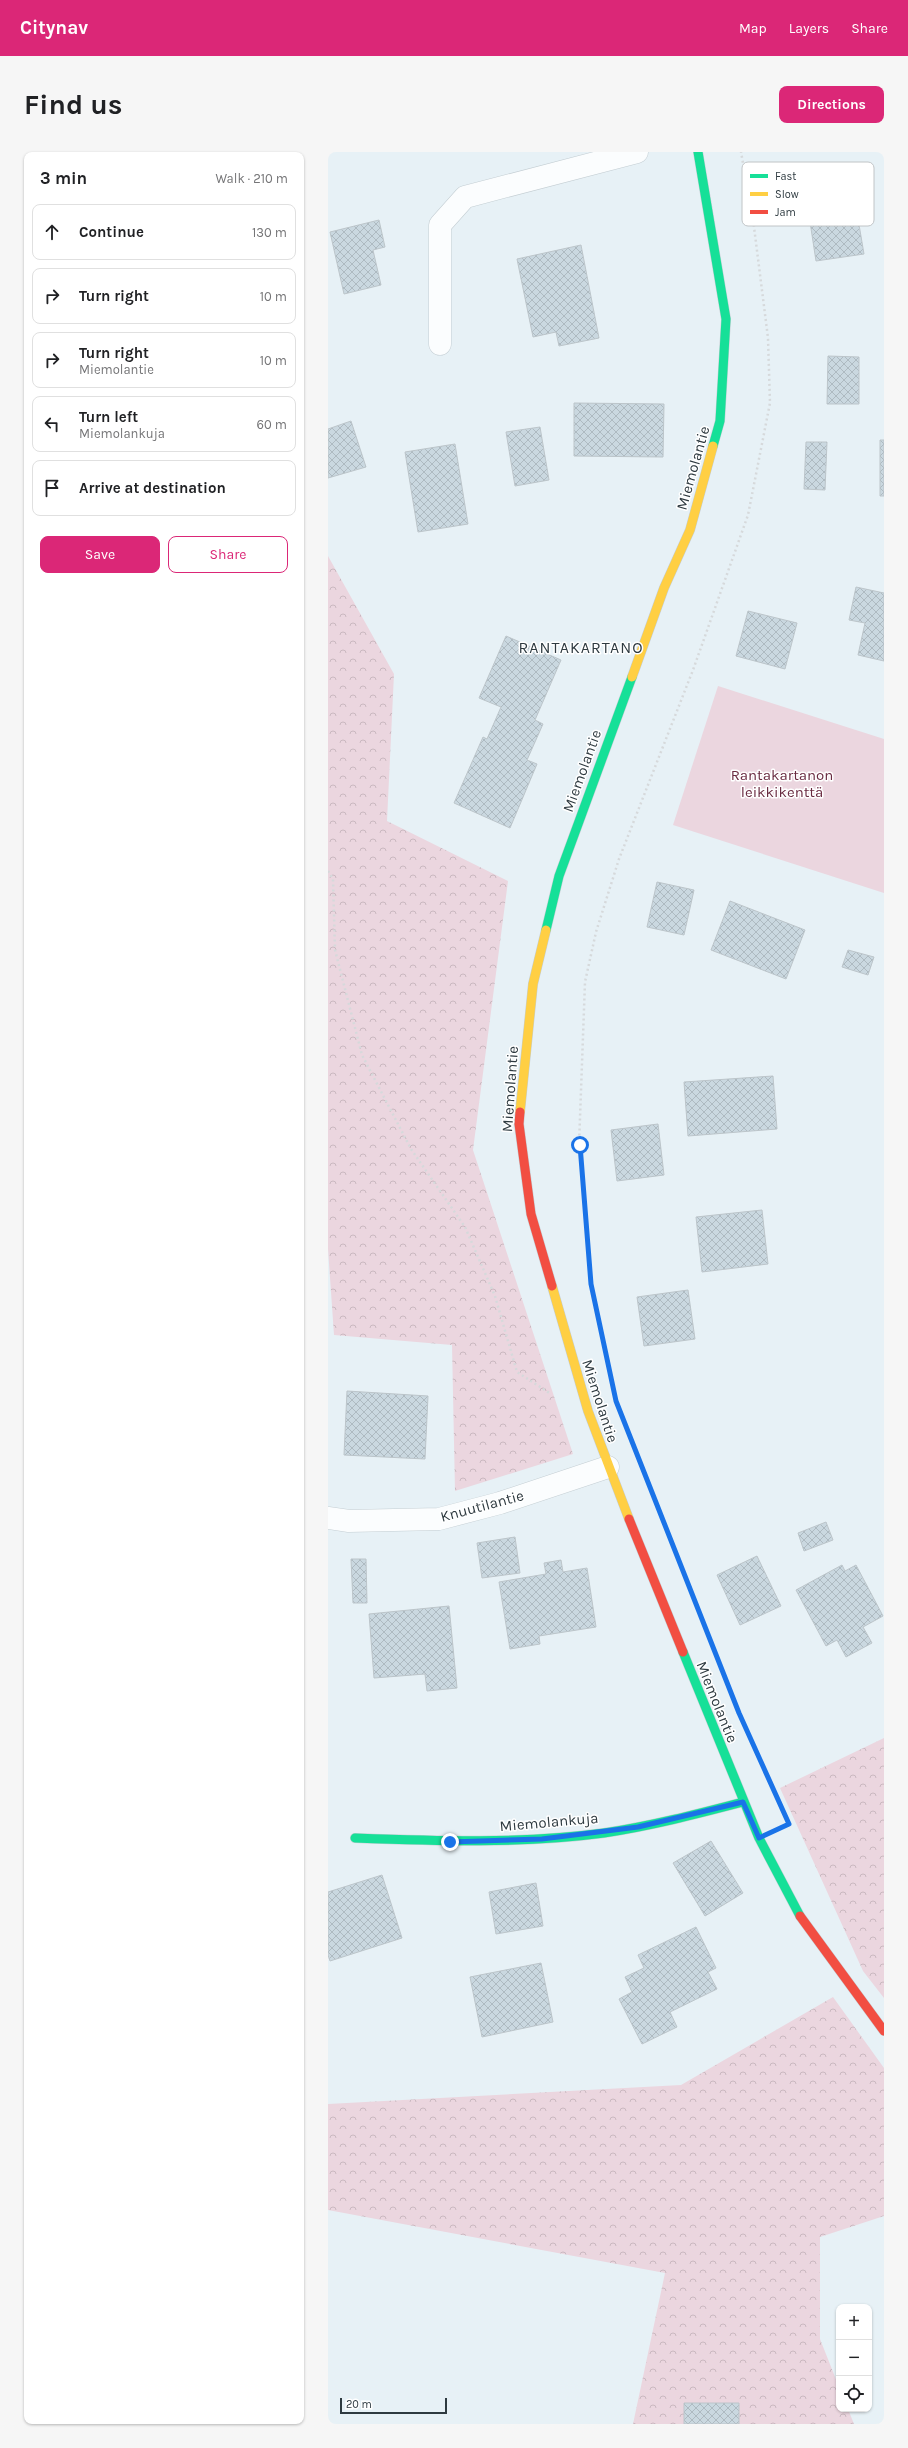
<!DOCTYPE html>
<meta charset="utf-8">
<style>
body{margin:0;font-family:Karla,sans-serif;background:#f6f6f6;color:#202124}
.controls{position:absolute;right:12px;bottom:12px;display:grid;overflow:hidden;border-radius:8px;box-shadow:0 1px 3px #0004}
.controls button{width:36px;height:36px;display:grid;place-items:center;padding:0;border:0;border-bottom:1px solid #e0e0e0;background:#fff;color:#202124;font:20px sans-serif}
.scale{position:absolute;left:12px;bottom:10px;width:107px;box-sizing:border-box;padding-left:4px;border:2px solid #2e3a40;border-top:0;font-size:11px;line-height:14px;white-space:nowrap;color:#2e3a40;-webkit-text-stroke:3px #fff;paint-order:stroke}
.stop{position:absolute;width:12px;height:12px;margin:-9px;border:3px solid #1a73e8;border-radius:50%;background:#fff}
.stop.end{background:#1a73e8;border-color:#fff;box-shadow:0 1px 4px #0008}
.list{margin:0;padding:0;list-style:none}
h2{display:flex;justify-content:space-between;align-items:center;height:52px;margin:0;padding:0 16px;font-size:17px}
h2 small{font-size:13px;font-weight:400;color:#757577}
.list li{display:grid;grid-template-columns:26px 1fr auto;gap:12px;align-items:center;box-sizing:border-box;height:56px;margin:0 8px 8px;padding:0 8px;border:1px solid #e0e0e0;border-radius:8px}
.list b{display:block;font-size:15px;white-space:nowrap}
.list p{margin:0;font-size:13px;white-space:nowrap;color:#757577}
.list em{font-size:13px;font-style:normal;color:#757577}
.actions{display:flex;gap:8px;padding:12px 16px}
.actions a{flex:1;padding:9px 0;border:1px solid #db2777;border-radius:8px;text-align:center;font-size:14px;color:#db2777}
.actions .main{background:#db2777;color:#fff}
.icon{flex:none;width:22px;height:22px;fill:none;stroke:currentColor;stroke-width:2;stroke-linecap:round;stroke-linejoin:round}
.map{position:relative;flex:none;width:556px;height:2272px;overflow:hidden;border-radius:8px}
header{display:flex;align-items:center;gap:24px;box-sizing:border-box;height:56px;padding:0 20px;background:#db2777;color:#fff}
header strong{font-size:19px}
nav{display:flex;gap:22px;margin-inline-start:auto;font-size:14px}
.intro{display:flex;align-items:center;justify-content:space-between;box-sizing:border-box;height:96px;padding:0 24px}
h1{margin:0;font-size:28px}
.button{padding:10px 18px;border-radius:8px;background:#db2777;color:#fff;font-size:14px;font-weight:700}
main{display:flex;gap:24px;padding:0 24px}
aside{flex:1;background:#fff;border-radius:8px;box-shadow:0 1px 3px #0004}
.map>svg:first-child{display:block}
.forest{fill:url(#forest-crowns)}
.park{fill:#ebd6df}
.building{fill:url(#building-cross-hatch);stroke:#bcc5ca}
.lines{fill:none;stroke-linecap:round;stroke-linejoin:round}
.street-casing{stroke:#c4ced3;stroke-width:23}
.fast-casing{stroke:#c4ced3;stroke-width:10}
.slow-casing{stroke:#c4ced3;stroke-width:10}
.jam-casing{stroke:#c4ced3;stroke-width:10}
.path{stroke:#d6d9db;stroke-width:2.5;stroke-dasharray:2 3;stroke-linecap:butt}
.street{stroke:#fbfdfe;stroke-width:22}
.fast{stroke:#16e098;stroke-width:9}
.slow{stroke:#ffcf43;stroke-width:9}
.jam{stroke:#f24e42;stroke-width:9}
.route{stroke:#1a73e8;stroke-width:5}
.labels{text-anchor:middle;stroke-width:3;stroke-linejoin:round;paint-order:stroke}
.street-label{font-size:15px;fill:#2e3a40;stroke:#fff}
.park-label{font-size:15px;fill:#692a40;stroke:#fff}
.neighbourhood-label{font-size:16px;letter-spacing:1px;fill:#2e3a40;stroke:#fff}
.key{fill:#fff;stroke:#c0c4c6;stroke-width:1}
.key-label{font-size:11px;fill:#2e3a40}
</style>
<header>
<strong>Citynav</strong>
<nav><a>Map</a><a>Layers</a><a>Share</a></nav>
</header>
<div class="intro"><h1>Find us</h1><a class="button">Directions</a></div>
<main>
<aside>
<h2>3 min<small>Walk · 210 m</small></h2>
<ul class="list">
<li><svg class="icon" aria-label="ahead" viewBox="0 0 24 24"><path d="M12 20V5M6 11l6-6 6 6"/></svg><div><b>Continue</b></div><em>130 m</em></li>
<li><svg class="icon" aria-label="right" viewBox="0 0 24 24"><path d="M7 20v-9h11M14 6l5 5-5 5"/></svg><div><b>Turn right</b></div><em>10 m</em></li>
<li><svg class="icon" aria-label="right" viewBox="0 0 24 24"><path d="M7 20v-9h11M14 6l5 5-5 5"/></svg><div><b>Turn right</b><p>Miemolantie</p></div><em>10 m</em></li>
<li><svg class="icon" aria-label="left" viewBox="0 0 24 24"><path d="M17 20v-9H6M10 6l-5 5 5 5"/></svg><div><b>Turn left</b><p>Miemolankuja</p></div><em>60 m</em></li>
<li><svg class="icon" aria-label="arrive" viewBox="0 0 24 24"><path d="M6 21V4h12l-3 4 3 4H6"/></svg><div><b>Arrive at destination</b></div></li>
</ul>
<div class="actions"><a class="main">Save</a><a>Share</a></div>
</aside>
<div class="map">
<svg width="556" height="2272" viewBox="0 0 556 2272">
<defs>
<pattern id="forest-crowns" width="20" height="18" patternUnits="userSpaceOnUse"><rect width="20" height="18" fill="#ebd6df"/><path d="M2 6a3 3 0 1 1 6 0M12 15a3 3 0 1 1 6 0" fill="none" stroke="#cab8c0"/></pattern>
<pattern id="building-cross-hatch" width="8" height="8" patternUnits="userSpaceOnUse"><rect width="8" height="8" fill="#cad8e0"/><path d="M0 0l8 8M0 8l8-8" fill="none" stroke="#aebac1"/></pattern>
</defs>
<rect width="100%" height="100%" fill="#e7f1f6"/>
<path class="forest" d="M0,404L66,522L59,669L180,729L145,998L245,1302L127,1339L124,1193L6,1183L0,1097Z
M556,1586V1846L535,1819L452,1636Z
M505,1845L556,1916V2064L492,2085V2187L511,2235V2257H520L526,2272H305L337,2121L0,2058V1952L353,1933Z"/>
<path class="park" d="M390,534L556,587V741L345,673Z"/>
<path class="building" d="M527,49L536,102L488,109L480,57Z
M51,68L57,95L45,98L53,133L16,142L2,80Z
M253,93L271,186L231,194L228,180L205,185L189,107Z
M500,204L531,205V252H499Z
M246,251L336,252L335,305L246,304Z
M23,269L38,315L0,326V277Z
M212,275L221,328L187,334L178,280Z
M552,288H556V344H552Z
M478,290H499L497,338L476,337Z
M127,292L140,372L90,380L77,300Z
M528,435L556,441V509L530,503L537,471L521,468Z
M420,459L469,471L457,517L408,504Z
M178,484L233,508L207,568L215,572L199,608L209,612L182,676L126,651L155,585L159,587L173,555L151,546Z
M329,730L366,738L356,783L319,775Z
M402,749L477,778L458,827L383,798Z
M520,798L546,805L540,823L514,815Z
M445,924L449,977L360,984L356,930Z
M330,972L336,1023L289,1029L283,978Z
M434,1058L440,1112L374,1120L368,1065Z
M360,1138L367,1187L316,1194L309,1145Z
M19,1239L100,1244L97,1307L16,1303Z
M498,1370L505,1388L476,1399L470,1381Z
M187,1385L192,1421L154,1426L149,1391Z
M429,1404L453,1454L412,1473L389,1423Z
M23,1407H38L39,1451H25Z
M233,1408L235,1420L259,1416L268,1475L211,1484L212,1492L182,1497L171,1430L218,1422L216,1411Z
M514,1413L517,1419L528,1413L555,1464L535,1475L544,1491L518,1505L509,1488L498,1494L468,1438Z
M121,1454L129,1536L99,1539L97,1522L46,1526L41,1462Z
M383,1689L415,1741L377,1764L345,1711Z
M54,1723L74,1786L2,1809L0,1803V1740Z
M208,1731L215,1774L168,1782L161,1740Z
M368,1775L388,1816L380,1820L389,1837L342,1860L349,1875L314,1892L291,1847L304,1840L297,1825L316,1816L310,1803Z
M213,1811L225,1870L154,1885L142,1825Z
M356,2251H411V2272H356Z"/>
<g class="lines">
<g class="street-casing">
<path id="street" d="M112,192V73L137,45L309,0
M0,1366L21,1369L111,1367L172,1351L280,1315"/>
</g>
<g class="fast-casing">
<path id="fast" d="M370,0L398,167L392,269L385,294
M218,778L231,724L304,525
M355,1500L431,1686L472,1764
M27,1686C110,1689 193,1692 276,1681C323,1674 369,1662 415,1650"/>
</g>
<g class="slow-casing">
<path id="slow" d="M304,525L336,436L362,378L385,294
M192,960L205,832L218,778
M224,1134L260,1259L301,1367"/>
</g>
<g class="jam-casing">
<path id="jam" d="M192,960L191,972L203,1062L224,1134
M301,1367L355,1500
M472,1764L556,1879"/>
</g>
<path class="path" d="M0,719L5,727L7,798L34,903L83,997L137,1075L167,1144L189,1220L223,1242
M281,1216L263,1132L251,993L257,830L268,780L291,707L365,518L420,363L442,251L440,186L425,67L413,0
M439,1623L461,1672L458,1674"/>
<use href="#street" class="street"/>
<use href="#fast" class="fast"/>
<use href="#slow" class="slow"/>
<use href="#jam" class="jam"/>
</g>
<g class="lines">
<path class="route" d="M122,1690L214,1687L310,1675L415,1650L431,1686L461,1672L411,1561L288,1249L263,1132L252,993"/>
</g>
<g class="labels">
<g class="street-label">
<text transform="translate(365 316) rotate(-74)" y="5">Miemolantie</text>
<text transform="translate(254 619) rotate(-70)" y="5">Miemolantie</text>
<text transform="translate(182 937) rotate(-86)" y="5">Miemolantie</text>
<text transform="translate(272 1249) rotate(72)" y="5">Miemolantie</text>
<text transform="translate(154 1354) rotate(-15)" y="5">Knuutilantie</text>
<text transform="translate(389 1550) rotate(68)" y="5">Miemolantie</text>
<text transform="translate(221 1670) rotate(-5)" y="5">Miemolankuja</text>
</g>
<g class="park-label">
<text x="454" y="628">Rantakartanon<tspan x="454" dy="17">leikkikenttä</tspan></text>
</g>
<g class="neighbourhood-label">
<text x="253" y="501">RANTAKARTANO</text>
</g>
</g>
<rect x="414" y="10" width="132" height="64" rx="6" class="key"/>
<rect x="422" y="22" width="18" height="4" fill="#16e098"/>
<rect x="422" y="40" width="18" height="4" fill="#ffcf43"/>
<rect x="422" y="58" width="18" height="4" fill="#f24e42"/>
<g class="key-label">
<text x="447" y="28">Fast</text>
<text x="447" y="46">Slow</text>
<text x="447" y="64">Jam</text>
</g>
</svg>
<div class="controls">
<button>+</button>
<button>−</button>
<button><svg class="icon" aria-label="locate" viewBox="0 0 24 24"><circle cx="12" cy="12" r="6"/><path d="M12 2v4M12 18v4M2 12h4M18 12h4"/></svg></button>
</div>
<div class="scale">20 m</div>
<div class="stop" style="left:252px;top:993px"></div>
<div class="stop end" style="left:122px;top:1690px"></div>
</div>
</main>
